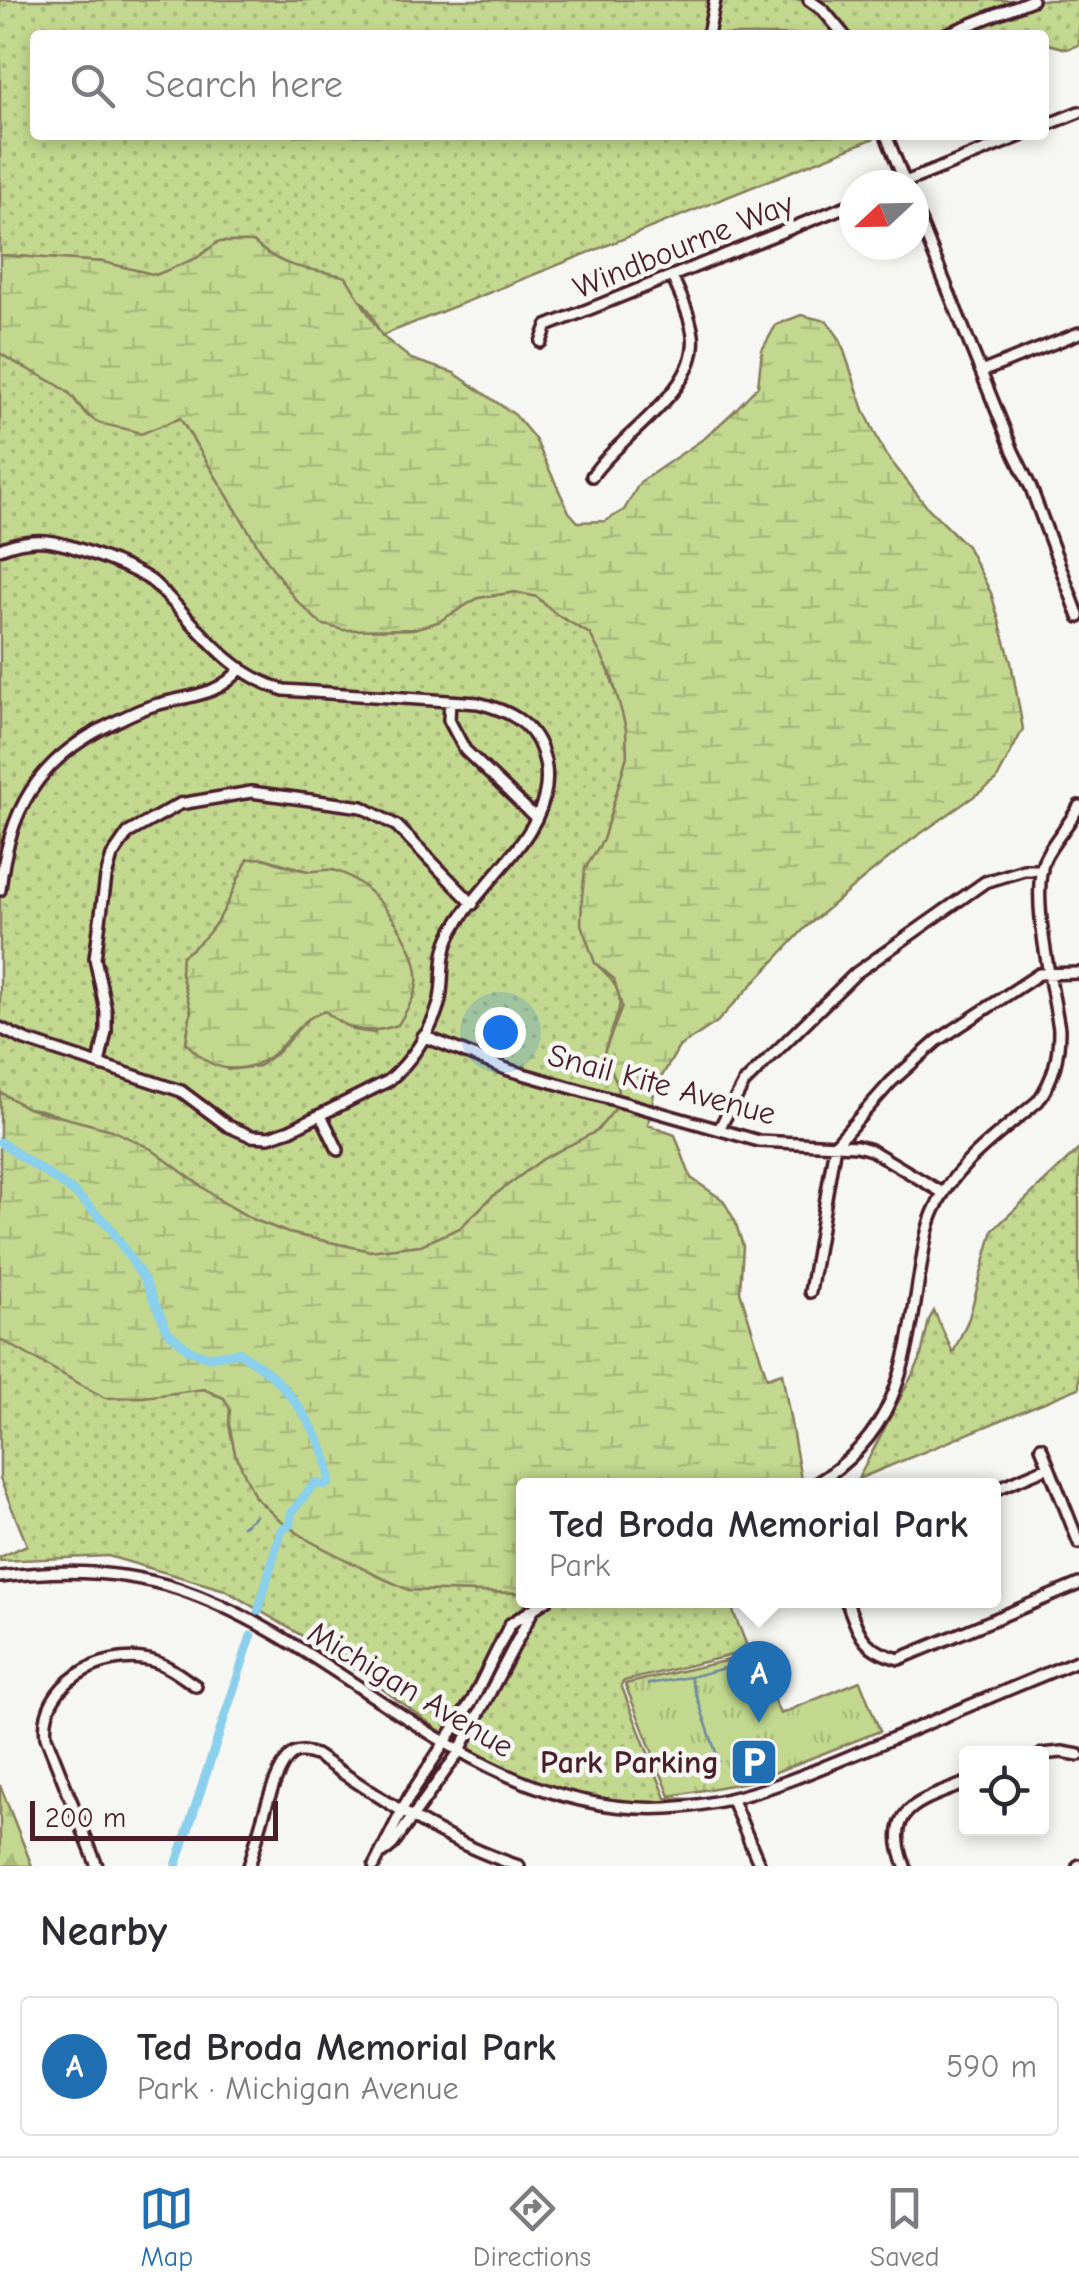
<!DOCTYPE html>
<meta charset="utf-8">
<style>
body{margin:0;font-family:"Comic Neue",sans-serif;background:#f2f2f3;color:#2b2b33}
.controls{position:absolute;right:30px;bottom:30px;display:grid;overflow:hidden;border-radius:10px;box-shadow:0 5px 15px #0003}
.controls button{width:90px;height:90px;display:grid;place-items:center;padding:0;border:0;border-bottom:2px solid #e1e1e2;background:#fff;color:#2b2b33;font:50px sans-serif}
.compass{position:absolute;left:839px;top:170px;width:90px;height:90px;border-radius:50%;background:#fff;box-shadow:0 5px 15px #0003;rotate:248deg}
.scale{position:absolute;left:30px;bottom:25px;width:248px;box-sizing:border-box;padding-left:10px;border:5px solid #4a1f2b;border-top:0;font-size:28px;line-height:35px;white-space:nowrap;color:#4a1f2b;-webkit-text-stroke:8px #f6f6f2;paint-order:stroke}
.you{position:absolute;left:500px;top:1032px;width:35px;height:35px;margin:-25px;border:8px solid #fff;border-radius:50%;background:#1a73e8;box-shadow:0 0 0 15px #1a73e833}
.badge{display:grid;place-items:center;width:65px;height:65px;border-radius:50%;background:#1f6fb2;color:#fff;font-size:32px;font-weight:700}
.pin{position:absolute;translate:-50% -82px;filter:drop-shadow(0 2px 5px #0008)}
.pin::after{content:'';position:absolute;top:52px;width:35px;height:30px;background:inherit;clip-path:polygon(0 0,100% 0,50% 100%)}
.popup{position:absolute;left:516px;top:1478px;width:485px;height:130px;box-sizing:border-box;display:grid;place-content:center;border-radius:10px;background:#fff;filter:drop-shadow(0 2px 8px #0005);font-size:32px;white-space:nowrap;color:#7c7c81}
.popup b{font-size:38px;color:#2b2b33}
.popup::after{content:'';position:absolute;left:50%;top:100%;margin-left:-20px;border:20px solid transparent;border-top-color:#fff}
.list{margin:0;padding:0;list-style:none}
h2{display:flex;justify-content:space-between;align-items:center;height:130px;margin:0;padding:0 40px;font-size:42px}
h2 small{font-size:32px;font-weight:400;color:#7c7c81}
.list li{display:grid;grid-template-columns:65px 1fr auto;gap:30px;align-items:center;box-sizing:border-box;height:140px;margin:0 20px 20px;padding:0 20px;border:2px solid #e1e1e2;border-radius:10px}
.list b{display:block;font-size:38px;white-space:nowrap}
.list p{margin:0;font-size:32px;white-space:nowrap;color:#7c7c81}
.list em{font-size:32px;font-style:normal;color:#7c7c81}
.icon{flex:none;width:55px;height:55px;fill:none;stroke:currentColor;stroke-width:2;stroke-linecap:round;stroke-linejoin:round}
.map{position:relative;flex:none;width:1079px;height:1866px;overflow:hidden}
.search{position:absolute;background:#fff;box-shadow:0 5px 15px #0003;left:30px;right:30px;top:30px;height:110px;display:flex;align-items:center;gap:25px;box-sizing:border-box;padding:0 35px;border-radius:10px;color:#7c7c81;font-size:38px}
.sheet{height:290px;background:#fff}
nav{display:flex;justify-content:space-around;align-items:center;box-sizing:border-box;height:140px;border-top:2px solid #e1e1e2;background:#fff;font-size:28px;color:#7c7c81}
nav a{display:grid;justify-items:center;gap:5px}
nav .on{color:#1f6fb2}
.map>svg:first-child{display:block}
.grass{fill:url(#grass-dots);stroke:#867c5c;stroke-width:2.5;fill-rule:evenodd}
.forest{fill:url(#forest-firs);stroke:#867c5c;stroke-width:2.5}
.wetland{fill:url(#wetland-marsh);stroke:#867c5c;stroke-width:2.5}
.park{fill:url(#park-tufts);stroke:#867c5c;stroke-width:2.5}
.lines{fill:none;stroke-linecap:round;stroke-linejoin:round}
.stream{stroke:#70899e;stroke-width:2.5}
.canal{stroke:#8acfeb;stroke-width:9}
.minor-casing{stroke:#4a1f2b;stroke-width:16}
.minor{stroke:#f6f6f2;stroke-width:9}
.labels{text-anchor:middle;stroke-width:9;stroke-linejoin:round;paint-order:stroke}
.street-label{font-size:32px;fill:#4a1f2b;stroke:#f6f6f2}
.poi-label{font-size:32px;font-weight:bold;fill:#4a1f2b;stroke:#f6f6f2;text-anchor:end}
</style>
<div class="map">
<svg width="1079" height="1866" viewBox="0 0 1079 1866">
<defs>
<pattern id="grass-dots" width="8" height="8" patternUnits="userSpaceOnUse" patternTransform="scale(2.5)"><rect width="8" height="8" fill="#c2d88e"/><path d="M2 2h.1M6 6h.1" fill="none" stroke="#a8b97b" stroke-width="1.8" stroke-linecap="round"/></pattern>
<pattern id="forest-firs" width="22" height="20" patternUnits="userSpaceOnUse" patternTransform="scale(2.5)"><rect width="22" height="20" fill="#c2d88e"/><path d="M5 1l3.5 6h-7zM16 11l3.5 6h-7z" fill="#a8b97b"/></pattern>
<pattern id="wetland-marsh" width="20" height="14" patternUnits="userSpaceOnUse" patternTransform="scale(2.5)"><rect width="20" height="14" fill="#c2d88e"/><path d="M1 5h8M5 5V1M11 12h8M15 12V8" fill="none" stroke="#a8b97b"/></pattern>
<pattern id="park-tufts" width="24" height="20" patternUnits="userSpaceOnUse" patternTransform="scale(2.5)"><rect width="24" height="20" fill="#c2d88e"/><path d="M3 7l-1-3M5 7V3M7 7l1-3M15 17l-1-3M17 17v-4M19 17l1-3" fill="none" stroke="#a8b97b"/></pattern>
</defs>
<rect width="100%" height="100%" fill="#f6f6f2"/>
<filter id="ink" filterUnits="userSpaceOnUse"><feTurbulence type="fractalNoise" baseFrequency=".01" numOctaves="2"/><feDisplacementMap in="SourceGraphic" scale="20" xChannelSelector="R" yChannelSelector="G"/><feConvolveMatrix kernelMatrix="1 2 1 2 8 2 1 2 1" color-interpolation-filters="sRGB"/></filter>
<g filter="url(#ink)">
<path class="grass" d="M0,0H1079V45L1067,49L1044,43V35H35V135H882L381,336C376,325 371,309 362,302C329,273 285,271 253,242H218L197,258L156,275L103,262L0,255Z
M0,353C20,368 51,377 68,392C76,399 80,410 88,416C114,435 151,422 180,418L268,562L343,630L413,629L438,621L478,598L515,592L537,597L556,614L590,634L604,657L620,704L626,728L627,756L603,840L585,869L595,963C636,999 616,1010 604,1053L617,1083L619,1104L597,1131L543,1159L492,1197L460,1228L421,1245L370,1251L288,1233L252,1219L221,1201L151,1149L42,1110L27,1108L0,1092ZM263,858L312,872L334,870L366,890L375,1033L353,1030L325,1011L310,1016L278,1052L259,1066L228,1070L186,1042L191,1011L181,973L182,956L201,943L230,904L238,878Z
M1079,1149V1388L858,1479L920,1360L929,1320L934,1311L953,1353L969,1318L993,1230Z
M0,1339L52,1366L72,1380L181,1391L204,1389L224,1398L230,1409L229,1425L235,1453L279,1520L310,1541L378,1576L409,1590L524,1593V1600L729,1601L749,1651L624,1681L621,1685L666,1798L691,1799L651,1804L599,1800L516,1776L446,1735L341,1659L225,1590L108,1556L0,1561V1557L27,1545L0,1479Z"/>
<path class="forest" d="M0,1785L32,1866H0Z"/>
<path class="wetland" d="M218,242H253C287,272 305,266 346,277L382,336L411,359L454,373L515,415L535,439L569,512L578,522L605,521L624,510L640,482L706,437L732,413L758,386L762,350L776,325L801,315L827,321L840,339L864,410L884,452L927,507L967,546L991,593L1011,662L1023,729L996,781L910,841L863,879L806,927L717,1022L679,1047L655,1088L648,1125L675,1135L691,1178L723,1200L735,1221L743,1246L740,1291L767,1378L782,1373L802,1485L524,1486V1593L409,1590L378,1576L310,1541L279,1520L255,1497L235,1453L229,1424L230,1409L224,1398L204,1389L144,1397L105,1398L0,1339V1092L27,1108L112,1130L151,1149L221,1201L252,1219L288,1233L370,1251L421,1245L460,1228L492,1197L543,1159L597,1131L619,1104L617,1083L604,1053L622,1007L614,979L595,963L581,924L582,897L585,869L603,840L627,756L626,728L611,674L590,634L556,614L537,597L515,592L478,598L438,622L413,629L343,630L321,624L296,600L268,562L180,418L141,434C127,427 110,428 96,421C83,414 79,403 69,393C52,378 20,368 0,353V255L103,262L156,275L197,258Z
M263,858C278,863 293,869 308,871C316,872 324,869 332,870C369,876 421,944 417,983C415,998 405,1013 398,1025C368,1035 349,1032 325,1011C288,1022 284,1063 241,1068C215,1071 203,1060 186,1043L191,1011L181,973L182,956C223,929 227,900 248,859Z"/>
<path class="park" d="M755,1654L780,1714L860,1681L880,1731L753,1781L670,1796L625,1684Z"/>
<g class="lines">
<path class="stream" d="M242,1526L256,1516
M690,1677L736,1665
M648,1684L690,1677L719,1761
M202,1776L204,1777"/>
<path class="canal" d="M0,1142L74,1192L109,1226L145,1281L168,1332L189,1350L209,1357L239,1352C250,1360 263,1367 272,1376C298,1401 329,1445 330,1482L325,1485L315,1483L291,1513L290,1525L281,1530L258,1612
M176,1866L251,1636"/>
<g class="minor-casing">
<path id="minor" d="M809,0L823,10L844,35
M708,35L715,0
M944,35L1032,0
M1044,126L1079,112
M886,135L906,185
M898,185L1023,135
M914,206L1013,451L1031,488L1079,617
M541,342L547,326L854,203
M981,372L1079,333
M592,476C620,434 700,391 693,335C690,314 680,295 672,276
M0,549C16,542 36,539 53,542C75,546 138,569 154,583C197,623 224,672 284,690L478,703C506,710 532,721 542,751C568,825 479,877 450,936C439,959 445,981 439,1004C431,1032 410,1063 388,1081L290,1130L269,1137L251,1136L228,1126L181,1091L25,1040L0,1028
M450,701L449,720L465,750L536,818
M0,890C8,812 37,760 109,725C125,717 141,708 159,704C191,695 219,696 241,668
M423,1036L509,1070L759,1141L857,1146L871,1150L943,1193
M99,1064L106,1031V1011L95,958L106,877L112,856L128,833L180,804L251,792L362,807L397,826L473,904
M321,1115L338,1150
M719,1129L744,1083L856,973L985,882L1024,870H1042
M810,1292L835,1145L891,1082L937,1041L1039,974L1079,973
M1041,1447L1079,1543
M812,1486C897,1435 905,1368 919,1278C923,1256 925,1231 934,1211C954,1164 1000,1134 1038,1101C1054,1079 1059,1056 1059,1029C1053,988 1029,895 1045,858C1054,840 1069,825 1079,806
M994,1490L1048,1467
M0,1577C59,1569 122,1570 179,1589C351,1647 474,1818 668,1808C744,1804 808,1773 877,1745C944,1716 1012,1688 1079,1660
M846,1600C860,1635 861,1649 899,1659L1079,1584
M1042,1754L1062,1752L1079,1755
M732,1800L760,1866
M383,1853L393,1844L459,1752L533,1610
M97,1866L46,1737C39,1684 102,1650 149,1660C167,1664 181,1676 196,1686
M249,1866C257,1842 273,1766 293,1754C301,1750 308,1753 316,1755C381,1799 444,1842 519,1866
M374,1866L409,1797L472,1701L510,1624L547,1600
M905,1866C882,1807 922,1801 966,1783
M1078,1866L1079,1865"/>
</g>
<use href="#minor" class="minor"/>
</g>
</g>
<defs>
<g id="parking-square" transform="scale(2.5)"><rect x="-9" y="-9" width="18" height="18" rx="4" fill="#1f6fb2" stroke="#f6f6f2"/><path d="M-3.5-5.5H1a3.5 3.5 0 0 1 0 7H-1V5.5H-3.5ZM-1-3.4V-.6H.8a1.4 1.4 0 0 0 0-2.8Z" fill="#fff"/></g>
</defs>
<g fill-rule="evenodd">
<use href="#parking-square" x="754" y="1762"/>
</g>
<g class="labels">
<g class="street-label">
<text transform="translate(683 245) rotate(-22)" y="11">Windbourne Way</text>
<text transform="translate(662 1084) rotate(15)" y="11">Snail Kite Avenue</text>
<text transform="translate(411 1689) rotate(31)" y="11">Michigan Avenue</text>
</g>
<g class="poi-label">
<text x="719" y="1773">Park Parking</text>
</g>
</g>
</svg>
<div class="controls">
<button><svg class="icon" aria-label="locate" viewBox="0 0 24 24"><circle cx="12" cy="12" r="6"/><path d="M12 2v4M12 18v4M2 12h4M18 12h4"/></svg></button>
</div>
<svg class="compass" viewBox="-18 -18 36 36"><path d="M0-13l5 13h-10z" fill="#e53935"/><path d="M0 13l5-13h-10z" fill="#7c7c81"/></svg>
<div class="scale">200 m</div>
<div class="you"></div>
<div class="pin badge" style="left:759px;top:1723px">A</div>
<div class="popup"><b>Ted Broda Memorial Park</b>Park</div>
<div class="search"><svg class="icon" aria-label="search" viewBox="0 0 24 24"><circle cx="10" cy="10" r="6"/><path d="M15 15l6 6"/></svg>Search here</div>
</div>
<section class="sheet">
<h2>Nearby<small></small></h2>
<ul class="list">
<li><span class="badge">A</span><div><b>Ted Broda Memorial Park</b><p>Park · Michigan Avenue</p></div><em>590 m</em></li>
</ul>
</section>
<nav>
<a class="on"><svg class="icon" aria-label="map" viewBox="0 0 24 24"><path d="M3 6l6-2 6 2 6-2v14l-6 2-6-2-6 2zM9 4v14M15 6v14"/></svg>Map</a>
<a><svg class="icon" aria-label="directions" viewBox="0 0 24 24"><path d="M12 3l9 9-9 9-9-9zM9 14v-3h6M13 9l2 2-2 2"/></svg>Directions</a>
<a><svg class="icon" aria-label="saved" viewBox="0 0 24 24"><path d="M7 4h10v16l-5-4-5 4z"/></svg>Saved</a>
</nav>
